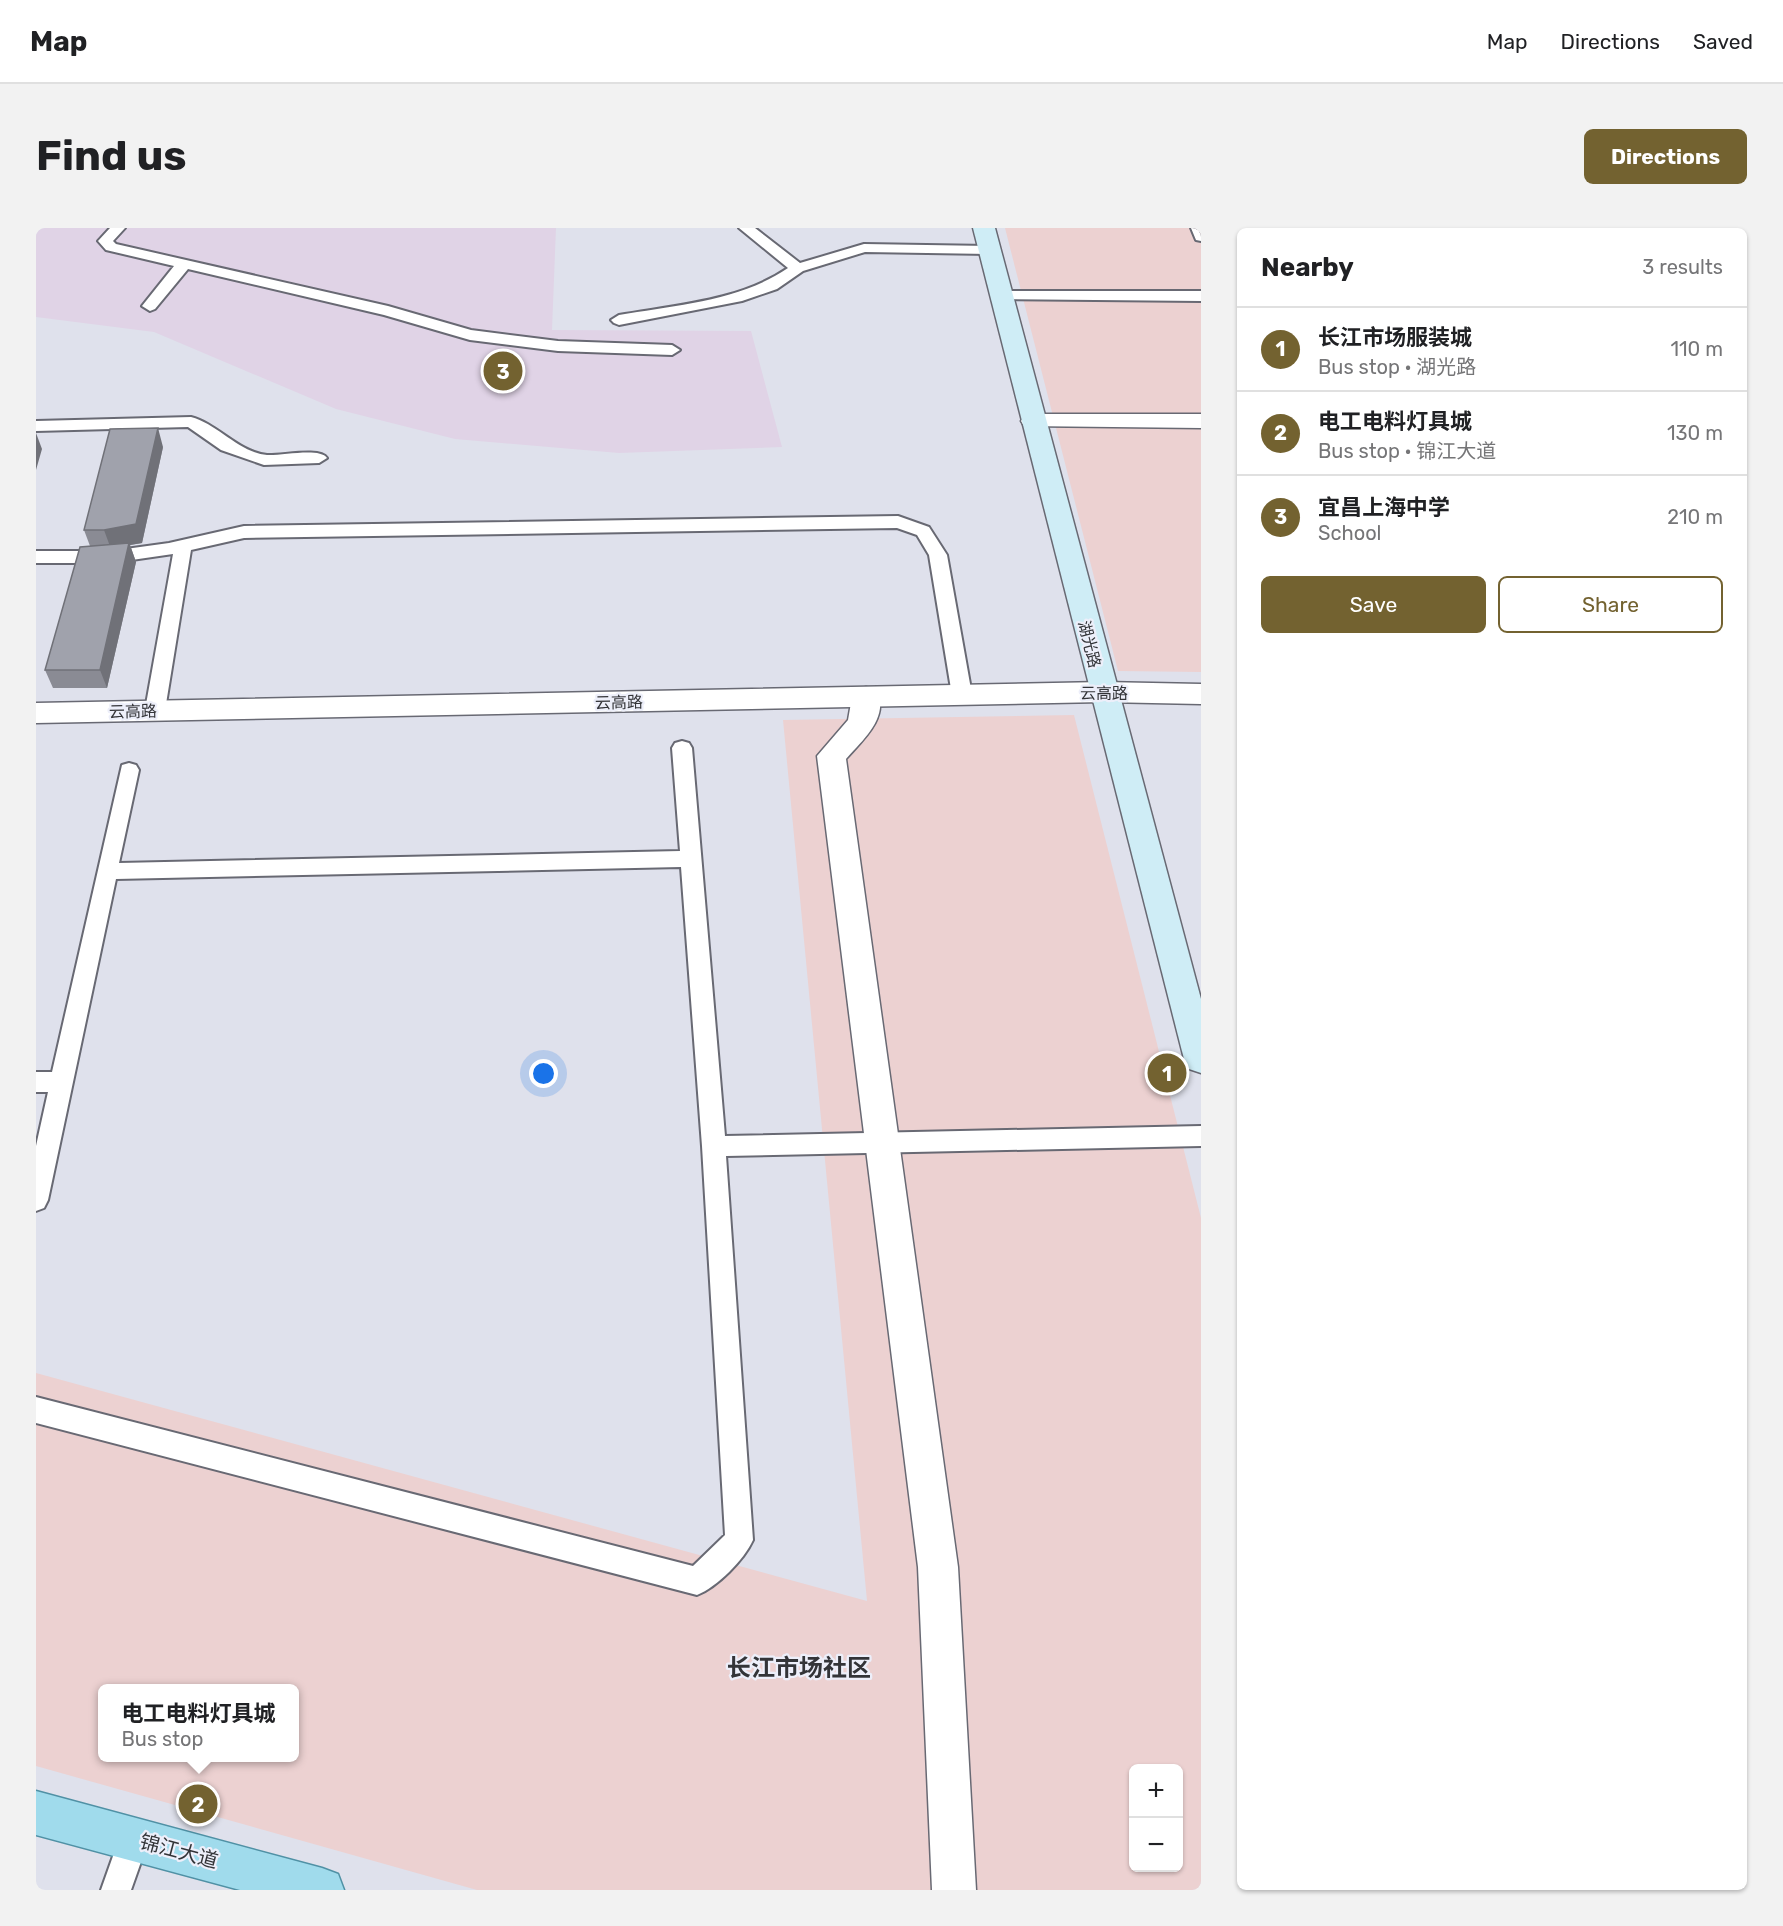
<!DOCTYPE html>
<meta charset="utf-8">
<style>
body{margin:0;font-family:Rubik,"Noto Sans SC",sans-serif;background:#f2f2f2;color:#202124}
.controls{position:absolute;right:18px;bottom:18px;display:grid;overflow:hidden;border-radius:9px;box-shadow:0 2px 4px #0004}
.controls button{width:54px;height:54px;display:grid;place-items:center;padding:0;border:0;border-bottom:2px solid #e0e0e0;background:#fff;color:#202124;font:30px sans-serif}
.you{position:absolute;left:508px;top:846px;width:21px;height:21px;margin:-15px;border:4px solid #fff;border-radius:50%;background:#1a73e8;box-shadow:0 0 0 9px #1a73e833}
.badge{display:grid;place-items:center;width:39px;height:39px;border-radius:50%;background:#736230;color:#fff;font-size:20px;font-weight:700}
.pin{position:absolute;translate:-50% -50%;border:3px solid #fff;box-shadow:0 2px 6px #0006}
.popup{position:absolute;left:62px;top:1456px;width:201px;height:78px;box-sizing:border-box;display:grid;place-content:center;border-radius:9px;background:#fff;filter:drop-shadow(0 2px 4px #0005);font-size:20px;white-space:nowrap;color:#757577}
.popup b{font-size:22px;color:#202124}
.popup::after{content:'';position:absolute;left:50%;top:100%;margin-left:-12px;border:12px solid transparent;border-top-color:#fff}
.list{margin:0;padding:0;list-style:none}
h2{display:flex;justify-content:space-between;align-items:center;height:78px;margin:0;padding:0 24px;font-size:26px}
h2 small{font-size:20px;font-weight:400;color:#757577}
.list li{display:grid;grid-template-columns:39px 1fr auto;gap:18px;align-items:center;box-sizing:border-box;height:84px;padding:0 24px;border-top:2px solid #e0e0e0}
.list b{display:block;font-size:22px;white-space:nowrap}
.list p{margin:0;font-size:20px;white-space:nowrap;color:#757577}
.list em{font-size:20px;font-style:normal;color:#757577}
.actions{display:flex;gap:12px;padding:18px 24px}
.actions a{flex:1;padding:14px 0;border:2px solid #736230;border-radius:9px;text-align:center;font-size:21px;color:#736230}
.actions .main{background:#736230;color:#fff}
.map{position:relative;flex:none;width:1165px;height:1662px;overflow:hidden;border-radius:9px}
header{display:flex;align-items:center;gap:36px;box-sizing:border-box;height:84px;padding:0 30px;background:#fff;border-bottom:2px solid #e0e0e0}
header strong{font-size:28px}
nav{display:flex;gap:33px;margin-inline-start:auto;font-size:21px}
.intro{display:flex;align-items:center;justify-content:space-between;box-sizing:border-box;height:144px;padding:0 36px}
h1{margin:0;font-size:42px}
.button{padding:15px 27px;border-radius:9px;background:#736230;color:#fff;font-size:21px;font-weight:700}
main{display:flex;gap:36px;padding:0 36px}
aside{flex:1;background:#fff;border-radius:9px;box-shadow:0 2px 4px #0004}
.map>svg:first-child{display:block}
.commercial{fill:#ecd1d1;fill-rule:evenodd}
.education{fill:#e0d3e6}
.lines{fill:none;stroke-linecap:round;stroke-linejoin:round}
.service-casing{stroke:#686973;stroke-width:4}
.pedestrian-casing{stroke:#686973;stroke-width:3}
.minor-casing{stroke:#686973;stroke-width:3}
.tertiary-casing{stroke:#686973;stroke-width:3}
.secondary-casing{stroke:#686973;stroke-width:3}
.primary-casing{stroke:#5091a5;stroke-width:3}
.service{fill:#fff;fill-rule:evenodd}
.pedestrian{fill:#fff;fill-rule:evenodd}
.minor{fill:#fff;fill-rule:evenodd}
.tertiary{fill:#fff;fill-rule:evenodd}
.secondary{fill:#cfedf6;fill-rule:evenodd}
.primary{fill:#a0dbec;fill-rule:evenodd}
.wall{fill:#8a8b94}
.shaded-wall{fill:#707178}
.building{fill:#a0a2ac;stroke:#707178;stroke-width:1.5}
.labels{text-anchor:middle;stroke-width:4.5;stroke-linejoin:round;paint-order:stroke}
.street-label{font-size:16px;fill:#333438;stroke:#edeffa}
.near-street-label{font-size:20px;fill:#333438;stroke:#edeffa}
.near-quarter-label{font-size:24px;font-weight:bold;fill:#333438;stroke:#edeffa}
</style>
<header>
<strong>Map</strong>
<nav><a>Map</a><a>Directions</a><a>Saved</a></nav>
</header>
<div class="intro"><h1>Find us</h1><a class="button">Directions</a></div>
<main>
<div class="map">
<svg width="1165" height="1662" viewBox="0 0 1165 1662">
<rect width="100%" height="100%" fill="#dfe1ec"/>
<path class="commercial" d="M969,0H1165V444L1082,443Z
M1038,487L1165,990V1662H441L0,1538V1145L831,1373L747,492ZM66,1460H258V1530H66ZM1098,1540H1142V1640H1098Z"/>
<path class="education" d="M0,0H520L516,102L715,103L746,219L583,225L419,211L300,181L118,104L0,89Z"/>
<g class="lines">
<g class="service-casing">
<path id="service" d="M74,0H89L77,13L80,16L352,78L435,102L522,113L636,117L644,122L636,127L522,123L434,112L348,87L152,41L119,81L114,83L106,78L138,38L70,22L62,13Z
M703,0H719L764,35L828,16L953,18L960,22L953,26L829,24L767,43L741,61L706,73L583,97L578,95L575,92L583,87C640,77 704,73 752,40Z
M1155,0H1165V13L1160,12Z
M964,63H1165V73L959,71L956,68L959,65Z
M155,189C182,196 202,224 231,227C245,228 284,219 291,230L283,235L228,237L185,222L152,199L0,203V193Z
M862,288L893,299L911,327L936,467L933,472H919L916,467L893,327L881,307L861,300L208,310L155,322L129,482L126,487H112L109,482L137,326L75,335H0V323H75L133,315L208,298Z
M646,513L653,515L656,520L689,908L1165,898V918L690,928L717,1312C708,1332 681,1359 661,1367L0,1195V1169L657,1338L689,1307L666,918L645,639L80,651L12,972L8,980L0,983V918L12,864H0V844H16L86,537L93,535L100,537L103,542L83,635L644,623L636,520L639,515Z
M98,1596L109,1600L113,1611L95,1662H65L87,1600Z"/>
</g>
<g class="pedestrian-casing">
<path id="pedestrian" d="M997,186H1165V200L988,198L985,193L988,188Z"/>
</g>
<g class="minor-casing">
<path id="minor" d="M830,459L840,462C855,488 826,513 810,531L922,1339L940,1662H896L882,1339L781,528L812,492L816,469L820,462Z"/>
</g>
<g class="tertiary-casing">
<path id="tertiary" d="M1067,454L1165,456V476L1067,474L0,495V475Z"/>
</g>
<g class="secondary-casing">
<path id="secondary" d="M937,0H959L1165,771V845L1153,841L1148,831Z"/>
</g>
<g class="primary-casing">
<path id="primary" d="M0,1563L286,1640L302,1646L308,1662H204L0,1607Z"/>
</g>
<use href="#service" class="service"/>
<use href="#pedestrian" class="pedestrian"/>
<use href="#minor" class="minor"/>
<use href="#tertiary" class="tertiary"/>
<use href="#secondary" class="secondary"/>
<use href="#primary" class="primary"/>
</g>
<path class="wall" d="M127,219L106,315L94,317L100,334L71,460H17L9,442L54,318L48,302Z"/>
<path class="shaded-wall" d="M122,200L127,219L106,315L94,317L100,334L71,460L64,442L75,321L68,302Z
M0,205L6,221L0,242Z"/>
<path class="building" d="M122,200L100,296L68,302H48L74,201Z
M93,315L64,442H9L44,319Z"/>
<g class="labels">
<g class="street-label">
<text transform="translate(1054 416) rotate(76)" y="6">湖光路</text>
<text x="1068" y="471">云高路</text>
<text transform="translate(583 474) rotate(-1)" y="6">云高路</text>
<text transform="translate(97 483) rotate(-1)" y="6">云高路</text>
</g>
<g class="near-street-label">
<text transform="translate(143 1623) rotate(15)" y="7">锦江大道</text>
</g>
<g class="near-quarter-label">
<text x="763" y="1448">长江市场社区</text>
</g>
</g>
</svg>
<div class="controls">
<button>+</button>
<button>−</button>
</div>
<div class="you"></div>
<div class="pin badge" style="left:1131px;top:845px">1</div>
<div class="pin badge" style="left:162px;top:1576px">2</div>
<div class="popup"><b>电工电料灯具城</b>Bus stop</div>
<div class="pin badge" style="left:467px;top:143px">3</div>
</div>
<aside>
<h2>Nearby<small>3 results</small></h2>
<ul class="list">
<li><span class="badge">1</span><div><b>长江市场服装城</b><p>Bus stop · 湖光路</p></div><em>110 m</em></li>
<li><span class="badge">2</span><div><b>电工电料灯具城</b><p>Bus stop · 锦江大道</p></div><em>130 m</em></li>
<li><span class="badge">3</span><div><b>宜昌上海中学</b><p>School</p></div><em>210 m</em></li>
</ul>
<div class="actions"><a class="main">Save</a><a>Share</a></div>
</aside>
</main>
